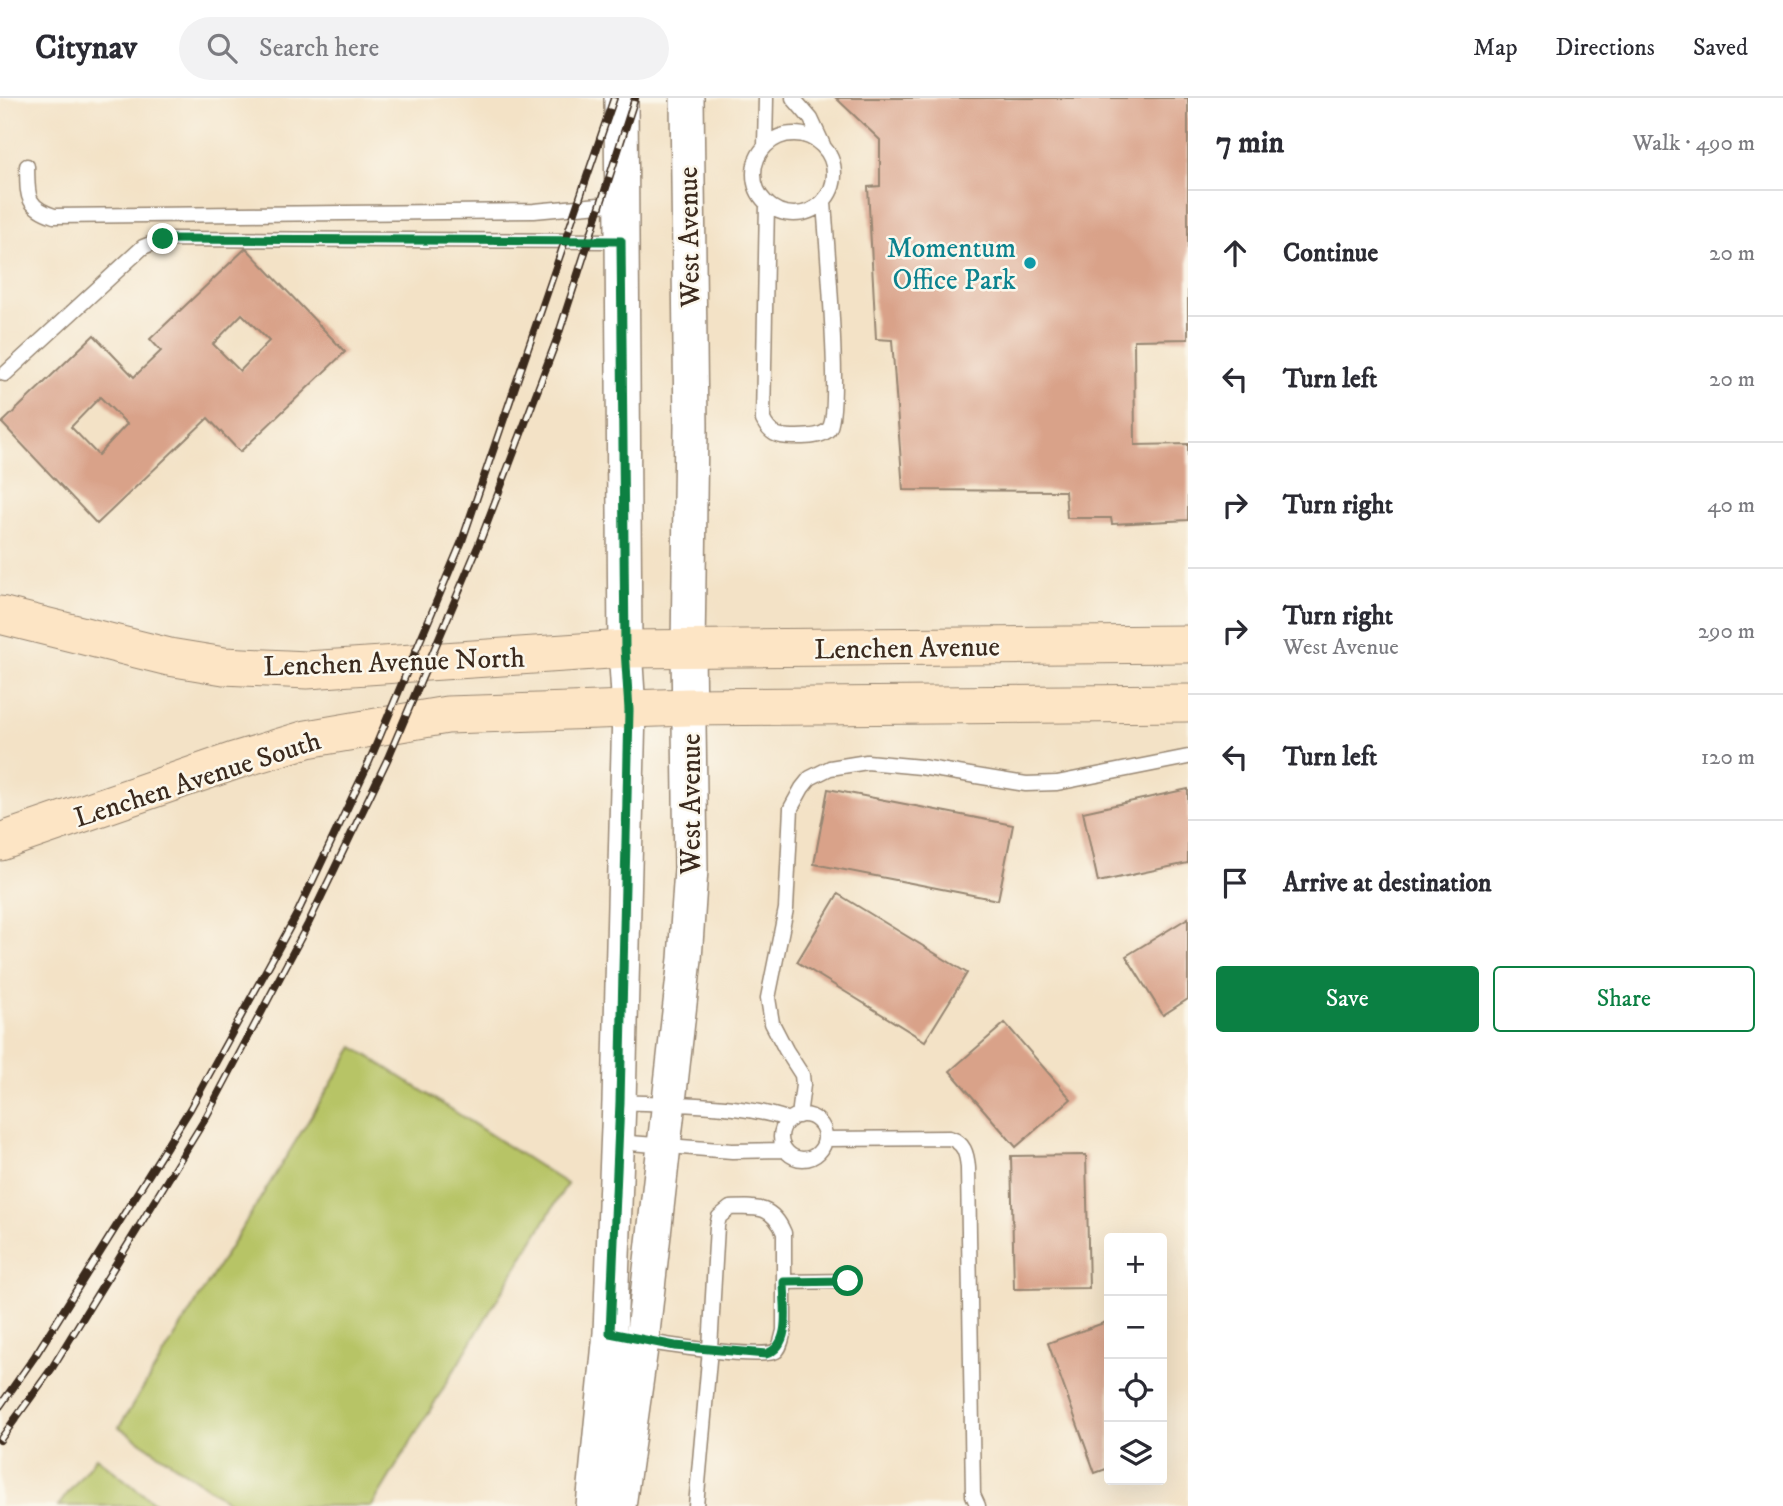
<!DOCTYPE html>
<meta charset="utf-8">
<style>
body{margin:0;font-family:"IM FELL DW Pica",serif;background:#f2f2f3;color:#2b2b33}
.controls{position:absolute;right:21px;bottom:21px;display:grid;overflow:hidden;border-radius:7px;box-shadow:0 7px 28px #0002}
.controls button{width:63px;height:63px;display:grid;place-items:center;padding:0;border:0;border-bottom:2px solid #e1e1e2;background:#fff;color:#2b2b33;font:35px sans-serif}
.stop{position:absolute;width:21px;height:21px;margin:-16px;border:5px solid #0b8043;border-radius:50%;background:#fff}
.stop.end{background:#0b8043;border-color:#fff;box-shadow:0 2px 7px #0008}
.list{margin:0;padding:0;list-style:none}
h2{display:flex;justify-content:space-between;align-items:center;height:91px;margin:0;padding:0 28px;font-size:30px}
h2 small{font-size:23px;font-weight:400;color:#7c7c81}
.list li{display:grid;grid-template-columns:46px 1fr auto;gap:21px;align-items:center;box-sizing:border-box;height:126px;padding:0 28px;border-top:2px solid #e1e1e2}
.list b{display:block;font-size:26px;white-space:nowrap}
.list p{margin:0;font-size:23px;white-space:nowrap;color:#7c7c81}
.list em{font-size:23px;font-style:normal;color:#7c7c81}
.actions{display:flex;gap:14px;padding:21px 28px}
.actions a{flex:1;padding:16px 0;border:2px solid #0b8043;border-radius:7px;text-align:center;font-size:24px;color:#0b8043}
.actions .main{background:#0b8043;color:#fff}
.icon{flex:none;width:38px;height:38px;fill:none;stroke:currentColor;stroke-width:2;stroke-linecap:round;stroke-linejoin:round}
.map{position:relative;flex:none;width:1188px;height:1408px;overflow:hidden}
header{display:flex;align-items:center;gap:42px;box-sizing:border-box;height:98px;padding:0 35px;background:#fff;border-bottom:2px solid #e1e1e2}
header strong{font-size:33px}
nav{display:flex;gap:38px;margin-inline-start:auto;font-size:24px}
.search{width:490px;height:63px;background:#f2f2f3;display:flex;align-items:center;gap:18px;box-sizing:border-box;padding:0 24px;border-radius:38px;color:#7c7c81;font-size:26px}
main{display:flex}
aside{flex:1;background:#fff}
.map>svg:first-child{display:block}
.green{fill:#b7c466;stroke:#797742;stroke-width:2}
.building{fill:#d9a289;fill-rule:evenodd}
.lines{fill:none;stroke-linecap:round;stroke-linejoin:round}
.service-casing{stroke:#978672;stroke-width:17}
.tertiary-casing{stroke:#978672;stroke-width:36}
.secondary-casing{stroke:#978672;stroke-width:39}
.service{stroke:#fff;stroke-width:14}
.tertiary{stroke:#fff;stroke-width:33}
.secondary{stroke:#fde5c5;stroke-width:37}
.rail-casing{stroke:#3b2a1e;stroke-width:8}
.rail{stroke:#fbf7ec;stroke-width:5;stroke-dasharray:16;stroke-linecap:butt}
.route{stroke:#0b8043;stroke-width:9}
.culture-dot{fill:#0f9aa8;stroke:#fbf7ec;stroke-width:2.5}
.labels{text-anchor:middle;stroke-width:5;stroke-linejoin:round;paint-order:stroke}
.street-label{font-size:28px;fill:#3b2a1e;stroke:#fbf7ec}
.culture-label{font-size:28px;fill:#0d838f;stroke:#fbf7ec;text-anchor:end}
</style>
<header>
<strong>Citynav</strong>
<div class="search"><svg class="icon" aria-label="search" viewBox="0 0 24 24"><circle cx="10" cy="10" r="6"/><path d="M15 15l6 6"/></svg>Search here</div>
<nav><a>Map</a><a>Directions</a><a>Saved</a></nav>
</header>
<main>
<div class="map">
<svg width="1188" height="1408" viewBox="0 0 1188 1408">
<rect width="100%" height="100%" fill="#fbf7ec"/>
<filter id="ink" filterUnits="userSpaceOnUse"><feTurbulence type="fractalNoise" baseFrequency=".0143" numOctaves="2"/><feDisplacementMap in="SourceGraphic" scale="14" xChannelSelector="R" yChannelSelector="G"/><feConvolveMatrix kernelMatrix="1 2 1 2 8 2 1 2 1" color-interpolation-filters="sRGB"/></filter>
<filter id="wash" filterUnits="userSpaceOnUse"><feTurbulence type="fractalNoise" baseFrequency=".00686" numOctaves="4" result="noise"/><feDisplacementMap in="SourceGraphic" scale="28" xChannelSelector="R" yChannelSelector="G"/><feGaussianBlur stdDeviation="1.57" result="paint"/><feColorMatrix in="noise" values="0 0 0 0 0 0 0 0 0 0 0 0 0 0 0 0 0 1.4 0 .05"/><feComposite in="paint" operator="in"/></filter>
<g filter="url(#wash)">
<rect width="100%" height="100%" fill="#f3e2c6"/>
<path class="green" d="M354,949L567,1086L372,1408H235L119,1329Z
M96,1359L158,1408H58Z"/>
<g id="blocks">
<path class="building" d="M836,0H1188V241L1134,242L1135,347L1188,346V422L1112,426L1111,420H1067L1065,393L903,392L892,242L876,241L868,89L880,88V42Z
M246,150L345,254L240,354L208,320L97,426L2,325L94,237L134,279L161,253L150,241ZM242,216L269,243L240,273L213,246ZM100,299L127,326L98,357L71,329Z
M828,691L1013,727L998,802L814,766Z
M1188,691V765L1098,784L1083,714Z
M838,796L967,875L925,943L797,864Z
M1188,820V901L1163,917L1126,858Z
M1005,925L1071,1001L1016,1049L950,973Z
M1086,1057L1089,1190L1014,1191L1011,1058Z
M1109,1223V1370L1095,1375L1048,1245Z"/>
</g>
</g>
<g filter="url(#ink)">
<use href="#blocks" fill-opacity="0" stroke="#978672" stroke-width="2"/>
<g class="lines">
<g class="service-casing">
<path id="service" d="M793,0L811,21L823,47
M754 76a40 40 0 1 1 80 0a40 40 0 1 1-80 0Z
M765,48L766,0
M27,68C28,96 24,108 54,118L534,113L621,105
M767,105L763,322C770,336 777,339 793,339C803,339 821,340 829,331C842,313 826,137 824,104
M5,276L143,149L163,141L621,143
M619,1004C676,1007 736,1004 790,1022
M781 1039a22 22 0 1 1 44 0a22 22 0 1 1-44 0Z
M799,1018L803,987L802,977L786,952L772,925L768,900L786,811L791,710L802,690L810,680L830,670L867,664L921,669L1026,686L1057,685L1188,659
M825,1041L949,1040C964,1044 967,1056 968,1070L973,1397L978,1408
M617,1044L732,1053L785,1052
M784,1184L848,1183
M639,1242C658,1246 764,1262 776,1253C781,1249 782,1239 784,1233V1135C772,1107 757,1109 730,1110L719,1119L717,1128L710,1251L696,1408"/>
</g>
<g class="tertiary-casing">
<path id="tertiary" d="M593,1408L610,1235L619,1004L629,612L625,551L621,0
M619,1408L642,1243L685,861L691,771L688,552L691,329L687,0"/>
</g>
<g class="secondary-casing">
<path id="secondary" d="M0,517L169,559L224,568L307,572L625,551L1188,546
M0,744L234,663L307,641L447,617L689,609L1188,605"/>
</g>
<use href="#service" class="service"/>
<use href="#tertiary" class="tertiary"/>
<use href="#secondary" class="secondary"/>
<g class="rail-casing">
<path id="rail" d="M0,1308L35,1258L190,1011L296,818L369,664L462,443L614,0
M0,1342L52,1270L205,1021L308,826L388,660L479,446L557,241L635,0"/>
</g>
<use href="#rail" class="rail"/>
</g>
</g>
<g class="lines" filter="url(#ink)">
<path class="route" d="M163,141L621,143L625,551L629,612L620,1004L610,1235L675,1248L766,1256C793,1248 784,1206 784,1184L848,1183"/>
</g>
<circle class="culture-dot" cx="1030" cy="165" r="7"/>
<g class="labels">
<g class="street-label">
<text transform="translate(688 139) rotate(-91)" y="10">West Avenue</text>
<text transform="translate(907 549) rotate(-1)" y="10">Lenchen Avenue</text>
<text transform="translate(394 563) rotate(-2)" y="10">Lenchen Avenue North</text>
<text transform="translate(197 680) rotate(-18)" y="10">Lenchen Avenue South</text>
<text transform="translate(690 706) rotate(-90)" y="10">West Avenue</text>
</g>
<g class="culture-label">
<text x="1016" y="159">Momentum<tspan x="1016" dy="32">Office Park</tspan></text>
</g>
</g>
</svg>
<div class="controls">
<button>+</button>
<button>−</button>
<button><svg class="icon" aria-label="locate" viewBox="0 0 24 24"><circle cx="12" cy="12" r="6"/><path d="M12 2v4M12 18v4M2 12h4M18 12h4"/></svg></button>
<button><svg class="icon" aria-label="layers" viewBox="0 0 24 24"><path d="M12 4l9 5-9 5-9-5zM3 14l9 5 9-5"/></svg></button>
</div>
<div class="stop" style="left:848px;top:1183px"></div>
<div class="stop end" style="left:163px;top:141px"></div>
</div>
<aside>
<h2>7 min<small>Walk · 490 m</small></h2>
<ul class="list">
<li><svg class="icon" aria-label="ahead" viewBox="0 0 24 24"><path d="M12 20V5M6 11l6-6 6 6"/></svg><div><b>Continue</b></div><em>20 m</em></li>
<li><svg class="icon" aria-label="left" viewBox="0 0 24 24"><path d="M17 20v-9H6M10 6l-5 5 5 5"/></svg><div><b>Turn left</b></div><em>20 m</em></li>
<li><svg class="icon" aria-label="right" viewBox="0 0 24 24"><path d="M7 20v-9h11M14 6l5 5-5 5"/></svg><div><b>Turn right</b></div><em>40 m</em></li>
<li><svg class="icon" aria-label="right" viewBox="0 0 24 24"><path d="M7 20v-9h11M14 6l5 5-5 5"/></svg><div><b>Turn right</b><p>West Avenue</p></div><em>290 m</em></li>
<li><svg class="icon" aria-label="left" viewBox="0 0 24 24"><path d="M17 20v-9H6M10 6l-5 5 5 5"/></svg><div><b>Turn left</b></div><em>120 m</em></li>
<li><svg class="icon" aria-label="arrive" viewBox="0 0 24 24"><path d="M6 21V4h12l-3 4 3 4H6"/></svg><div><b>Arrive at destination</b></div></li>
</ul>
<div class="actions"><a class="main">Save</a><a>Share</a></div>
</aside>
</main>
